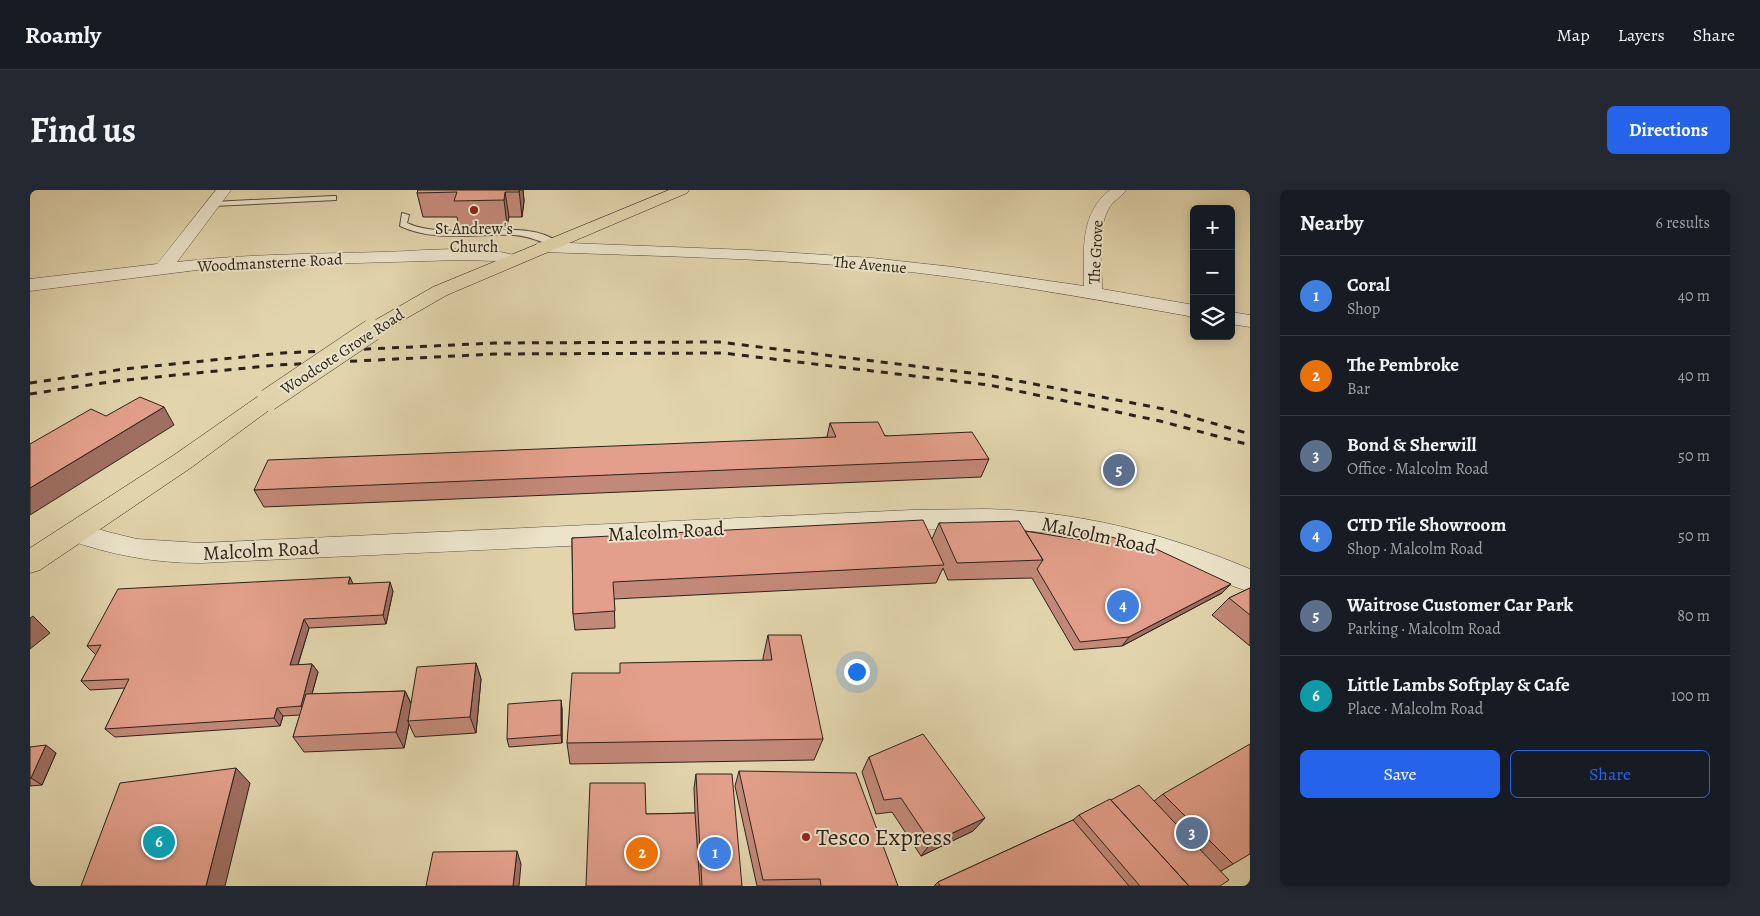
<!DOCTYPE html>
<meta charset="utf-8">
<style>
body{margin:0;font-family:Alegreya,serif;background:#242831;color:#f1f3f6}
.controls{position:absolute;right:15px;top:15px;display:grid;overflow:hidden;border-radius:8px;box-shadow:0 2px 12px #0003}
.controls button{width:45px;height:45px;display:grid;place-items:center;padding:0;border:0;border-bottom:1px solid #363941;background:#171b24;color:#f1f3f6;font:25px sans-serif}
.you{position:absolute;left:826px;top:481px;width:18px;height:18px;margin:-12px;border:4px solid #fff;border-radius:50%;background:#1a73e8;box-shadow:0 0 0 8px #1a73e833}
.badge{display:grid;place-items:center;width:32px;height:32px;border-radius:50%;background:#2563eb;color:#fff;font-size:16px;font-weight:700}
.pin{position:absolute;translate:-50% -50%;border:2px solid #fff;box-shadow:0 1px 5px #0006}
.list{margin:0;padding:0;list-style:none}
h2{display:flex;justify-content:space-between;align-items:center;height:65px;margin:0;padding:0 20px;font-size:21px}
h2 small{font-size:16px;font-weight:400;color:#9ea1a6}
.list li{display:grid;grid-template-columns:32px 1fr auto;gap:15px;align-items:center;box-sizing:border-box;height:80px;padding:0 20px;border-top:1px solid #363941}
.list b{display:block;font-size:19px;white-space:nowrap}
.list p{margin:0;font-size:16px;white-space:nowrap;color:#9ea1a6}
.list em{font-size:16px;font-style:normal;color:#9ea1a6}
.actions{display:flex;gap:10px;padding:15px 20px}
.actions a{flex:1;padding:11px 0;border:1px solid #2563eb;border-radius:8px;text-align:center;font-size:18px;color:#2563eb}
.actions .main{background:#2563eb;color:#fff}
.icon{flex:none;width:28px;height:28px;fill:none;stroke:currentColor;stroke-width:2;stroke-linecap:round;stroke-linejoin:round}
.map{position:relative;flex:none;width:1220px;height:696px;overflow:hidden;border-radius:8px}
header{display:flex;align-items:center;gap:30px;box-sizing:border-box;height:70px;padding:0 25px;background:#171b24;border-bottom:1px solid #363941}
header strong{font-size:24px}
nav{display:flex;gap:28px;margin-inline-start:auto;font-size:18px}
.intro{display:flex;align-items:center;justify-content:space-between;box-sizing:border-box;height:120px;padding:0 30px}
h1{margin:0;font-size:35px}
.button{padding:12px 22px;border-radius:8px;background:#2563eb;color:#fff;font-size:18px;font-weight:700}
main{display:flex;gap:30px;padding:0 30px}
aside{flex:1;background:#171b24;border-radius:8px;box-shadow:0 2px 12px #0003}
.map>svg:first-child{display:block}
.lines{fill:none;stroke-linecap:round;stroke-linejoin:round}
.service-casing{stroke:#5a4f3e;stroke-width:2}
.minor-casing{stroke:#5a4f3e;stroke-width:1}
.primary-casing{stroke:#2c2219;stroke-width:1}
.service{fill:#ece4ca;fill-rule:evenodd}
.minor{fill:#ece4ca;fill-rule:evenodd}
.primary{fill:#e2d5ae;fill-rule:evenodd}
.rail{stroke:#2c2219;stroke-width:3;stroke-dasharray:7 7;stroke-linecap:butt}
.primary-bridge-casing{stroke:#2c2219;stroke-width:23;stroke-linecap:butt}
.primary-bridge{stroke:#e2d5ae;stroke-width:22}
.wall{fill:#c38978;stroke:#2c2219}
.shaded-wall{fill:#9f6f61;stroke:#2c2219}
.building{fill:#e39f8b;stroke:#2c2219}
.poi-dot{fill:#8f2418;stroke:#ece4ca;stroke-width:2}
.labels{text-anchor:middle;stroke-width:4;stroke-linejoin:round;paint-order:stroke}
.far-poi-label{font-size:16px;fill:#2c2219;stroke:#ece4ca}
.far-street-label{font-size:16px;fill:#2c2219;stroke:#ece4ca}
.street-label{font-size:20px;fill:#2c2219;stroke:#ece4ca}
.near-poi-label{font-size:24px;fill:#2c2219;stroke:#ece4ca;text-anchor:start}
</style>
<header>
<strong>Roamly</strong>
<nav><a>Map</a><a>Layers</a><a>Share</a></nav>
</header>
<div class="intro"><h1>Find us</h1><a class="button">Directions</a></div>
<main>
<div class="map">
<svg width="1220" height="696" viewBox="0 0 1220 696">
<rect width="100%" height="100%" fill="#e2d5ae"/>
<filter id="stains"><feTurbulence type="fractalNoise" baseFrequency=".004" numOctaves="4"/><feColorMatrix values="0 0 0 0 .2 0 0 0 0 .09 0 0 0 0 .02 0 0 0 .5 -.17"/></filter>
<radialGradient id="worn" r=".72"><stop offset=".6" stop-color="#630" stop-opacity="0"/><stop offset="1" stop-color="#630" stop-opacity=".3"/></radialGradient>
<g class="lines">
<g class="service-casing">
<path id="service" d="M303,6H306V10L183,16L179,14L183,12Z
M372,23L379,25L377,33C420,53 496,25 529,53L525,56C511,52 499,46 484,45C445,43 407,53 370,36Z"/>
</g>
<g class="minor-casing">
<path id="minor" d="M186,0H201L147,72C215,64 284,64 352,62C397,61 445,54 488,66L491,70L488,74L482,75L467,71L431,70L220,76L167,80L0,101V89L127,74Z
M1080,0H1096C1091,8 1082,11 1078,20C1066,44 1072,74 1072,99L1164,115V127C1057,108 950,88 842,78C733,68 623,66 513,62L507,61L505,57L507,53L513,52L719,60L842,68L923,77L1054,96C1054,62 1049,24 1080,0Z
M1201,122L1220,125V137L1201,134Z
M955,319C1048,321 1134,343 1220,379V402C1180,389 1143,369 1102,358C1030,338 957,338 882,340L171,373C124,373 81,365 36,349L32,342L36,335L46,332L78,342L107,349L171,353L882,320Z"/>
</g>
<g class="primary-casing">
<path id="primary" d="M639,0H659L657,3L417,105L349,144L342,146L335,144L332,140L335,136L403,97Z
M238,203L246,205L249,210L246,215L162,277L10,380L0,383V358L144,265L230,205Z"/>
</g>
<use href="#service" class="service"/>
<use href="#minor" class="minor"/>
<use href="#primary" class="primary"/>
<path class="rail" d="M0,193L94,179L252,163L466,153L689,152L957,185L1134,219L1220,244
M0,204L86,191L247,175L465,164L693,163L959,195L1130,231L1220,255"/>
<g class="primary-bridge-casing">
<path id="primary-bridge" d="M238,210L342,140"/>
</g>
<use href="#primary-bridge" class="primary-bridge"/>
</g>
<path class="wall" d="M388,0H493L494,11L492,27H479L477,35L429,36L427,27H393L387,3Z
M800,233L959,269L951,287L234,317L224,300L797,247Z
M909,333L995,341L1049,350L1054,340L1192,403L1092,456L1044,460L1002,388L918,390L913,378L906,393L584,409L585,438L545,440L543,424L542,348L902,349Z
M323,394L363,401L356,434L279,438L268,475L282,474L288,482L282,504L375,501L381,513L446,473L451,489L446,543L385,547L379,534L374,558L274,562L263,547L270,525L253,526L250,536L85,547L75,539L95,498L60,500L51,491L66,465L57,456Z
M1220,398V456L1182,425L1199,408Z
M738,445L793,549L784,570L540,574L537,553L590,483L733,471V468Z
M532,518V553L479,557L477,549Z
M0,557L26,563L12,595L0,596Z
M839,567L955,628L943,641L891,666L862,622L846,624L832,582Z
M709,581L868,696H727L705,596Z
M666,584L712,696H556L616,624L665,623L664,598Z
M1133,604L1203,674L1191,681L1190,696H904L908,692L1043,630L1049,625L1081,610L1124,611Z"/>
<path class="shaded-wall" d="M489,0H493L494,11L492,27Z
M475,2L479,27L477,35L474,10Z
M134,217L144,235L0,325V298Z
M320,387L324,396L318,394Z
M360,392L363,401L356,434L353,425Z
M1201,394L1192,403L1092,456L1099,447Z
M3,426L20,443L0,459V428Z
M274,429L279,438L265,484L260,475Z
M446,473L451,489L446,543L440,527Z
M282,474L288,482L276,525L271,516Z
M375,501L382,516L378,531L379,534L374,558L366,542Z
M531,510L532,518V553L531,545Z
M247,518L253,526L250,536L244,528Z
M16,555L26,563L12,595L1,588Z
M206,578L220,593L195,696H176Z
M955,628L943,641L891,666L901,653Z
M487,661L491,674L489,696H483Z"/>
<path class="building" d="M388,0H489V2H475L474,10L424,11L427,2L387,3Z
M110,207L134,217L0,298V254L61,219L76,226Z
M848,232L855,246L942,242L959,269L224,300L238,270L806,247L800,233Z
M893,330L914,375L583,392L585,421L543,424L542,348Z
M989,331L1013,370L927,373L909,333Z
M1054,340L1124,358L1201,394L1099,447L1050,452L1007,379L1013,370L995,341L1058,351Z
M320,387L318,394L360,392L353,425L274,429L260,475L282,474L271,516L247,518L244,528L75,539L99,489L51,491L71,455L57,456L88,399Z
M1220,398V425L1199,408Z
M738,445H771L793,549L537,553L542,483H590V473L742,470Z
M446,473L440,527L378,531L387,477Z
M375,501L366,542L263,547L276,504Z
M531,510V545L477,549L478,514Z
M893,544L955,628L901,653L871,608L854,610L839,567Z
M1220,554V664L1203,674L1133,604Z
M16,555L1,588H0V557Z
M206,578L176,696H51L90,593Z
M709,581L826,583L868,696H791L790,689L733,690Z
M666,584H702L712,696H672Z
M560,593H615L616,624L665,623L670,696H556Z
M1109,595L1199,690L1190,696H1159L1081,610Z
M1080,609L1159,696H1110L1049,625Z
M1043,630L1099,696H910L908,692Z
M487,661L483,696H396L403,662Z"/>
<g class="poi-dot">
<circle cx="444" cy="20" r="5"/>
<circle cx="776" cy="647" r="5"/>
</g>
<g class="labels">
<g class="far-poi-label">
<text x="444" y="44">St Andrew's<tspan x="444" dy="18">Church</tspan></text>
</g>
<g class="far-street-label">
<text transform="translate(1065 62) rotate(-87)" y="6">The Grove</text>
<text transform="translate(240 72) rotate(-3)" y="6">Woodmansterne Road</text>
<text transform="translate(840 74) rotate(5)" y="6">The Avenue</text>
<text transform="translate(312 161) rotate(-33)" y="6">Woodcote Grove Road</text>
</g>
<g class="street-label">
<text transform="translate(636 341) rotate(-3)" y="7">Malcolm Road</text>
<text transform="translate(1069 345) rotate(12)" y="7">Malcolm Road</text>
<text transform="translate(231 360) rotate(-3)" y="7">Malcolm Road</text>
</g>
<g class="near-poi-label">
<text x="786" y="655">Tesco Express</text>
</g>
</g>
<rect width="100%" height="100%" filter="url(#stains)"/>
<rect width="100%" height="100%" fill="url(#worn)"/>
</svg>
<div class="controls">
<button>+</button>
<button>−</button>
<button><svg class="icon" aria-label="layers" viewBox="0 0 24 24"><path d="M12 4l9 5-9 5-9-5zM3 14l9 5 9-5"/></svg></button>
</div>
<div class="you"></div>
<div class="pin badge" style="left:685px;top:663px;background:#3f7fe0">1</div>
<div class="pin badge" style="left:612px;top:663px;background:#e8710a">2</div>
<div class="pin badge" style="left:1162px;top:643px;background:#5c6f8a">3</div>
<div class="pin badge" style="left:1093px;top:416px;background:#3f7fe0">4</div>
<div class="pin badge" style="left:1089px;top:280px;background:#5c6f8a">5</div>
<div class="pin badge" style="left:129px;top:652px;background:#0f9aa8">6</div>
</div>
<aside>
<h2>Nearby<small>6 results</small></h2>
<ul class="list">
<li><span class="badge" style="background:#3f7fe0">1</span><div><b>Coral</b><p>Shop</p></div><em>40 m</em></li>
<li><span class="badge" style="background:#e8710a">2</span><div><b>The Pembroke</b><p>Bar</p></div><em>40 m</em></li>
<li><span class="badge" style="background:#5c6f8a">3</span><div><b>Bond &amp; Sherwill</b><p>Office · Malcolm Road</p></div><em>50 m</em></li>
<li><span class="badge" style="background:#3f7fe0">4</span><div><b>CTD Tile Showroom</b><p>Shop · Malcolm Road</p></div><em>50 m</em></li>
<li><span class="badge" style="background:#5c6f8a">5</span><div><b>Waitrose Customer Car Park</b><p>Parking · Malcolm Road</p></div><em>80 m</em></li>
<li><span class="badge" style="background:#0f9aa8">6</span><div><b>Little Lambs Softplay &amp; Cafe</b><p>Place · Malcolm Road</p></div><em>100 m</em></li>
</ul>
<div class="actions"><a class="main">Save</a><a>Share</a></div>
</aside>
</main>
